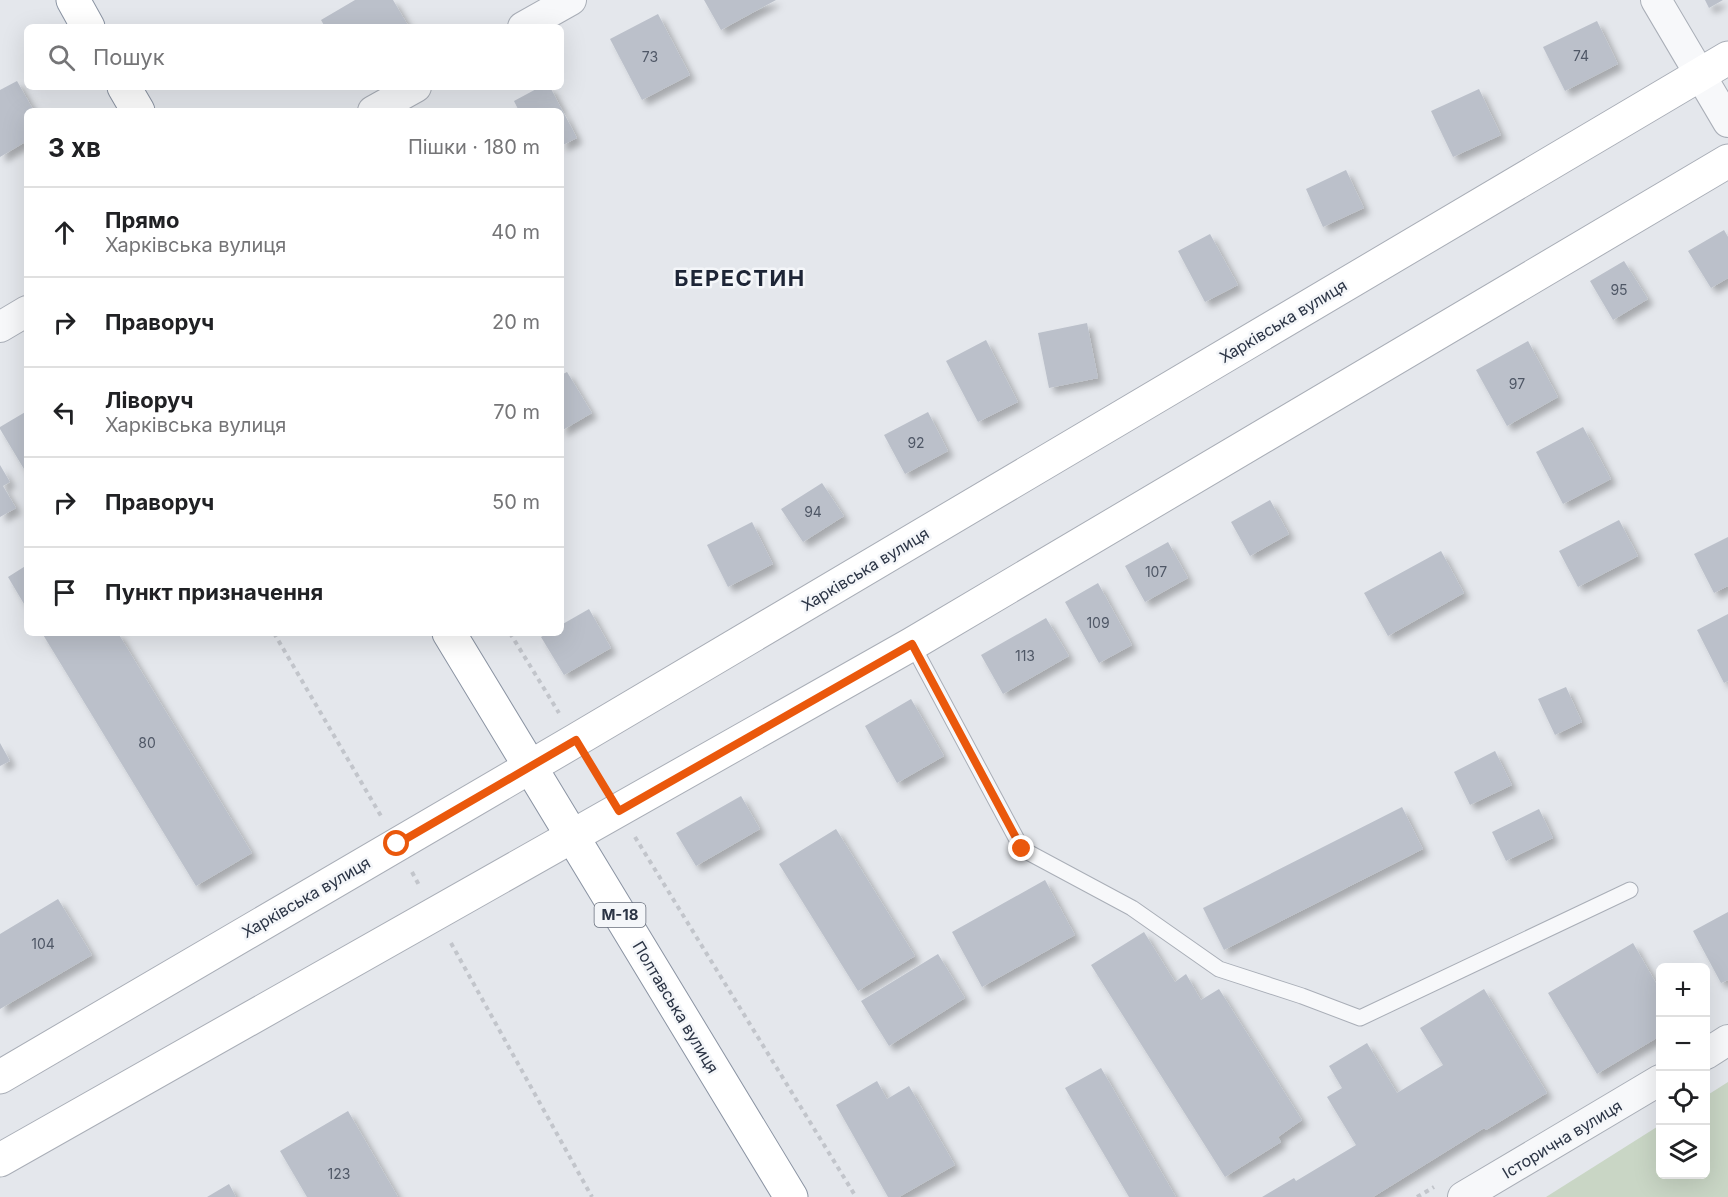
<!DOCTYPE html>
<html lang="uk">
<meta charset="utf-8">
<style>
body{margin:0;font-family:Inter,sans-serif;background:#f6f6f6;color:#202124}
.controls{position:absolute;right:18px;bottom:18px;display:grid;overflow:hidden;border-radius:9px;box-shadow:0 6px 24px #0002}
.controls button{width:54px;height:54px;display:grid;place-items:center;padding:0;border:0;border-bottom:2px solid #e0e0e0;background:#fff;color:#202124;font:30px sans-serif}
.stop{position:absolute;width:18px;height:18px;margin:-14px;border:4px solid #ea580c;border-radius:50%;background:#fff}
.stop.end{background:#ea580c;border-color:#fff;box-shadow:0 2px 6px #0008}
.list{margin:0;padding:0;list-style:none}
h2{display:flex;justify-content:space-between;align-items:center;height:78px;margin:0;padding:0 24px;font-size:26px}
h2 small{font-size:20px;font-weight:400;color:#757577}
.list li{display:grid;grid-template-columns:39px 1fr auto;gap:18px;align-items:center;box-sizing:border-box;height:90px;padding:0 24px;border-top:2px solid #e0e0e0}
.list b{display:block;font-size:22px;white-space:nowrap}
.list p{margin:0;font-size:20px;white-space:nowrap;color:#757577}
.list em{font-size:20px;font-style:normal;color:#757577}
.icon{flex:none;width:33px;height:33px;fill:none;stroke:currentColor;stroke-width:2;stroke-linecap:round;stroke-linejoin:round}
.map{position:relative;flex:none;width:1728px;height:1197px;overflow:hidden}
.search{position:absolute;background:#fff;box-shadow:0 6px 24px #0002;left:24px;top:24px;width:540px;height:66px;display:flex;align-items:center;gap:15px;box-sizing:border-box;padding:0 21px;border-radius:9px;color:#757577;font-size:22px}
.panel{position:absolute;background:#fff;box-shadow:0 6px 24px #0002;left:24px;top:108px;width:540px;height:528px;border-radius:9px}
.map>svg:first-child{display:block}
.green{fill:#c9d6c5}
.building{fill:#bbc0ca;filter:url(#shadow)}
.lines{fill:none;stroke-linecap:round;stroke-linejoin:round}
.lane-casing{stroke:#a9aeb7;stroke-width:17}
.street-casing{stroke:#a9aeb7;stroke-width:32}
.secondary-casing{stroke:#a9aeb7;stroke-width:35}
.highway-casing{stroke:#8b94a3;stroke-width:35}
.path{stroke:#c2c5cb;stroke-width:4;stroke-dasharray:4.5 4.5;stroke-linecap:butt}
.lane{stroke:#f7f8fa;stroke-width:15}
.street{stroke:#f7f8fa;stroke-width:30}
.secondary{stroke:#fff;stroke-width:33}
.highway{stroke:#fff;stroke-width:33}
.route{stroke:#ea580c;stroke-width:8}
.labels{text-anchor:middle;stroke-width:5;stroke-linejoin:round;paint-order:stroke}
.number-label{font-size:14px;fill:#4f5766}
.shield{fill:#f4f6f9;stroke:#676e7b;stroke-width:1.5}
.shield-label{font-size:15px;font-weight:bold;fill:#2b3445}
.street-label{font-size:16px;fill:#2b3445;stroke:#f4f6f9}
.district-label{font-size:22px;font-weight:bold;letter-spacing:1.5px;fill:#1d2536;stroke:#f4f6f9}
</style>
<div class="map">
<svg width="1728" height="1197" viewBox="0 0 1728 1197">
<defs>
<filter id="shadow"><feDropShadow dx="5.5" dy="5.5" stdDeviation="3" flood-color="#0004"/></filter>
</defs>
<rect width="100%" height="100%" fill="#e4e7ec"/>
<path class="green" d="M1728,1082V1197H1546L1660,1125V1174H1706V1096Z"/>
<path class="building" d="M355,0H393L409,27H325L321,20Z
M704,0H776L721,30Z
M1705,0H1723L1709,8Z
M658,14L690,75L642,100L610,39Z
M1597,21L1618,64L1565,91L1543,47Z
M17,81L34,111H27V141L0,157V90Z
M540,87H550L577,138L561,146V111H519L514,101Z
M1479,89L1501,135L1453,157L1431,111Z
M1346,170L1364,208L1323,227L1306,189Z
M1724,230L1728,237V278L1711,288L1688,251Z
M1210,234L1238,285L1205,302L1178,251Z
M1624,261L1648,299L1613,320L1590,281Z
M1087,323L1098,378L1049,388L1038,333Z
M986,340L1018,402L978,422L946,361Z
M1528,341L1558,397L1507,426L1476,370Z
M567,372L592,413L561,431V375Z
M27,411V474L0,429V427Z
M928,412L948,451L905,474L884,435Z
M1583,427L1611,479L1563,504L1536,452Z
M0,465L10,482L3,486L16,508L0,517Z
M822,483L844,516L803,542L781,509Z
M1270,500L1289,534L1250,556L1231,522Z
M1619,520L1638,556L1578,587L1559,551Z
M752,522L773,564L728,587L707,545Z
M1728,537V586L1714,593L1694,554Z
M1168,542L1188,578L1145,602L1125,566Z
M1441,551L1464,593L1388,636L1364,593Z
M27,565V609L8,577Z
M1098,583L1132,645L1099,663L1065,602Z
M589,609L611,648L564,675L541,637L548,633H561V625Z
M1728,614V681L1724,683L1697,630Z
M1046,618L1069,656L1003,694L981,655Z
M42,633H118L252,853L196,886Z
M1566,687L1582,722L1555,735L1538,699Z
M911,699L944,756L897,783L865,726Z
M0,743L10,761L0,766Z
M1495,751L1512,785L1470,805L1454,772Z
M741,796L760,829L696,866L676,833Z
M1402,807L1423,849L1224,950L1203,908Z
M1539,809L1553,838L1506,861L1492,832Z
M836,829L915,956L858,991L779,864Z
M1045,880L1075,935L982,987L952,932Z
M58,899L92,955L0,1009V934Z
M1728,912V980L1721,983L1693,931Z
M1144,932L1175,982L1186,974L1201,1000L1219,989L1302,1120L1278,1137L1281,1142L1225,1177L1091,965Z
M1633,943L1660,990V1036L1597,1074L1548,993Z
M938,954L965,998L889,1046L861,1001Z
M1484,989L1547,1093L1486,1130L1484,1128L1373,1197H1262L1294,1178L1296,1181L1356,1145L1327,1097L1342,1088L1329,1066L1367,1043L1397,1093L1443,1065L1420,1028Z
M1101,1068L1176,1197H1129L1065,1088Z
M877,1081L887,1099L909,1086L955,1165L899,1197H888L836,1105Z
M348,1111L398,1197H307L280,1151Z
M229,1184L236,1197H207Z"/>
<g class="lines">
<g class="lane-casing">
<path id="lane" d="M912,644L1022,849L1132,908L1219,969L1302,996L1360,1018L1630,890"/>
</g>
<g class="street-casing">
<path id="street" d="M1656,0L1728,122
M523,27L571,0
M373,111L416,87
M0,327L27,311
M1706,1054L1728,1040
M1463,1197L1660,1080"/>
</g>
<g class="secondary-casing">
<path id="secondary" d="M0,1077L576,740L1728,58
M0,1160L912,644L1728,161"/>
</g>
<g class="highway-casing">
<path id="highway" d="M73,0L88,27
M124,87L138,111
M449,633L791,1197"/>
</g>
<path class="path" d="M274,633L381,816
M510,633L559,713
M593,768L601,782
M635,837L856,1197
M412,872L420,887
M451,943L592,1197
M1417,1197L1434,1187"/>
<use href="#lane" class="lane"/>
<use href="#street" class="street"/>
<use href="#secondary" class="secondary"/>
<use href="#highway" class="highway"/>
</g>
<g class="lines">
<path class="route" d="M397,844L576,740L619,811L912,644L1022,849"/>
</g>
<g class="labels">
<g class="number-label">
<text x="1581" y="61">74</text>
<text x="650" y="62">73</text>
<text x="1619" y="295">95</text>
<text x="1517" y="389">97</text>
<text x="916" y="448">92</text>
<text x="813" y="517">94</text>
<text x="1156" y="577">107</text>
<text x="1098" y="628">109</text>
<text x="1025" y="661">113</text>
<text x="147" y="748">80</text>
<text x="43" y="949">104</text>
<text x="339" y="1179">123</text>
</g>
<rect class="shield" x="594.5" y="903" width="51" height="24" rx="4.5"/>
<g class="shield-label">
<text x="620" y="920">М-18</text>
</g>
<g class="street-label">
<text transform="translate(1283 321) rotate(-31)" y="6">Харківська вулиця</text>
<text transform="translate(865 569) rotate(-31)" y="6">Харківська вулиця</text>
<text transform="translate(306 897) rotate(-30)" y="6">Харківська вулиця</text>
<text transform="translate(676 1007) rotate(59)" y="6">Полтавська вулиця</text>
<text transform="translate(1562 1139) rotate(-31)" y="6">Історична вулиця</text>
</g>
<g class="district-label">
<text x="740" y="286">БЕРЕСТИН</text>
</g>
</g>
</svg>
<div class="controls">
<button>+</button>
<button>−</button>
<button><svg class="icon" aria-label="locate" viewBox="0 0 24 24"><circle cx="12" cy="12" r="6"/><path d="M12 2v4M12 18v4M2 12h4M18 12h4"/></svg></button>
<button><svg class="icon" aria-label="layers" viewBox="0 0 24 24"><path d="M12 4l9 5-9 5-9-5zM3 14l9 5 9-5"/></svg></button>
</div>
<div class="stop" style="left:397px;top:844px"></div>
<div class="stop end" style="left:1022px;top:849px"></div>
<div class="search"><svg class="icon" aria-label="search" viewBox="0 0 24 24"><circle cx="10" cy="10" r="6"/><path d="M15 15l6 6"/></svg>Пошук</div>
<section class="panel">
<h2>3 хв<small>Пішки · 180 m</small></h2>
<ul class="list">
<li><svg class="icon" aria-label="ahead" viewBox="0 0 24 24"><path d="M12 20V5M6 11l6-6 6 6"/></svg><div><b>Прямо</b><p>Харківська вулиця</p></div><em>40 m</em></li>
<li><svg class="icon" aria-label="right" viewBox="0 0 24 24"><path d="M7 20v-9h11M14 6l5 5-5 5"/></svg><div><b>Праворуч</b></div><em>20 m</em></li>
<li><svg class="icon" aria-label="left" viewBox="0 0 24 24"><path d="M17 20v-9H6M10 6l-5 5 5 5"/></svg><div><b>Ліворуч</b><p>Харківська вулиця</p></div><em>70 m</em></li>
<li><svg class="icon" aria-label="right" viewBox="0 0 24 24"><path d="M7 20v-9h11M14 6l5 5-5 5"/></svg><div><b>Праворуч</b></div><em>50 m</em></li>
<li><svg class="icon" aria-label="arrive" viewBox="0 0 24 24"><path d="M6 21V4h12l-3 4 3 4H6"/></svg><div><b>Пункт призначення</b></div></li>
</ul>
</section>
</div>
